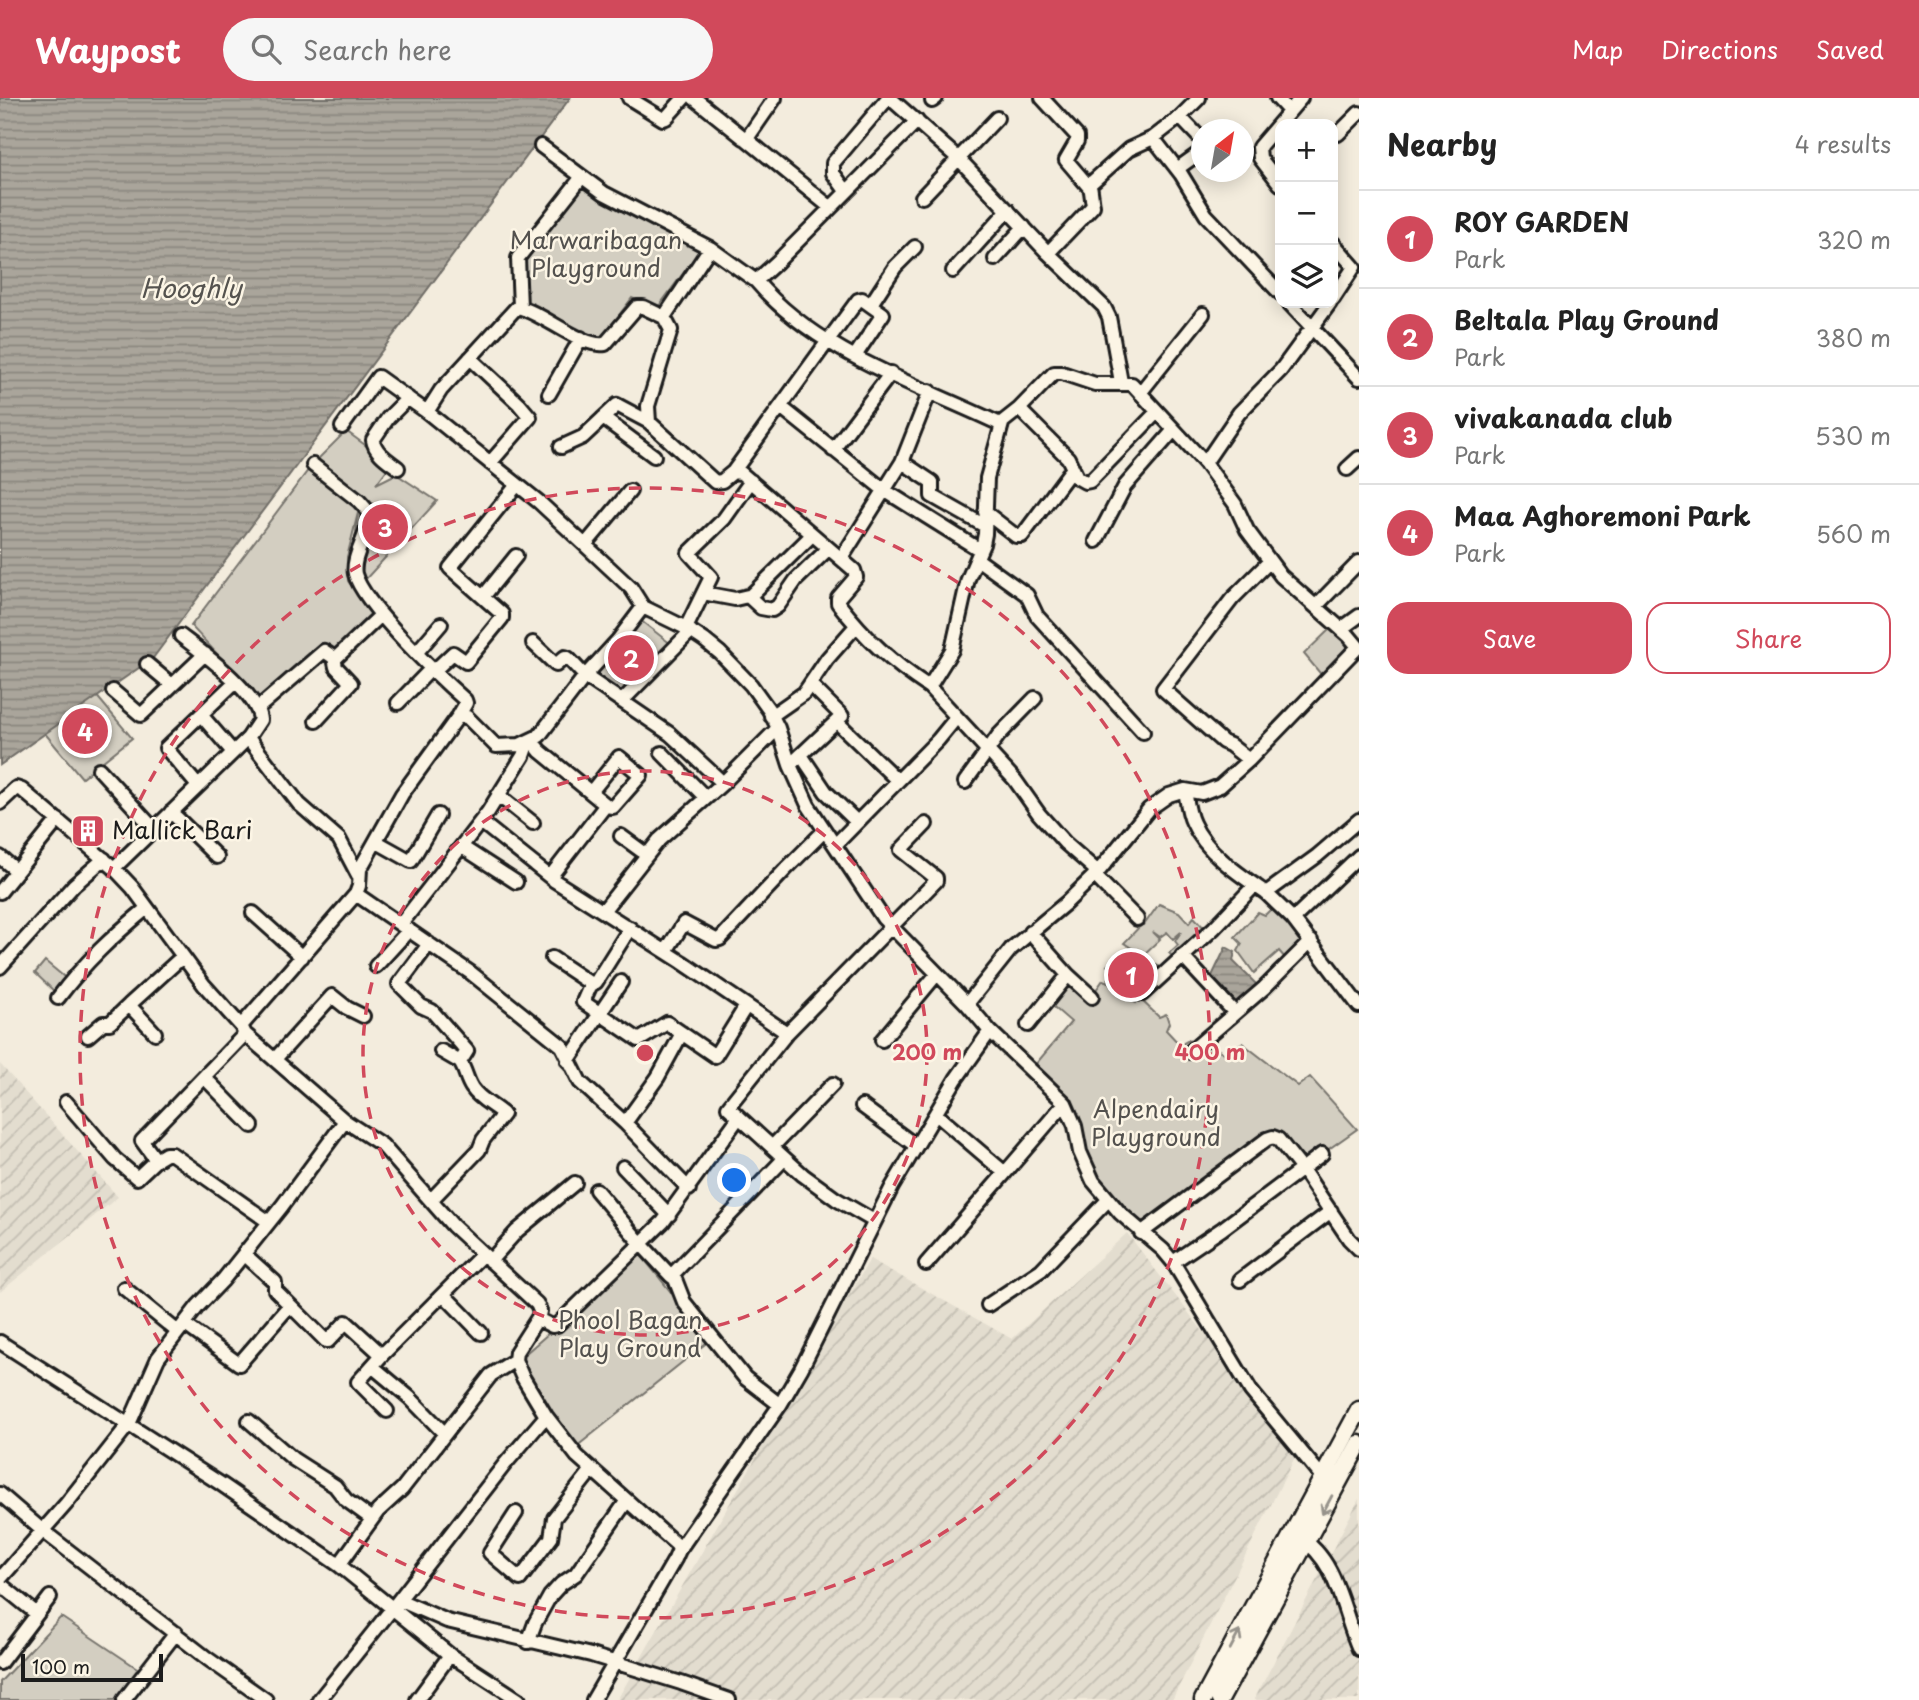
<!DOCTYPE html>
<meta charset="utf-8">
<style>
body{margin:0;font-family:"Playpen Sans",sans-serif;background:#f6f6f6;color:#222}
.controls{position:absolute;right:21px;top:21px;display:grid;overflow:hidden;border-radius:14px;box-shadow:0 4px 18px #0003}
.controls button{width:63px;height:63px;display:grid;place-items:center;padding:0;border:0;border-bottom:2px solid #e0e0e0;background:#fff;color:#222;font:35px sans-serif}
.compass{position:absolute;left:1191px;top:21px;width:63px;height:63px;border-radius:50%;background:#fff;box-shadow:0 4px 18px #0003;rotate:31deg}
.scale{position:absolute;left:21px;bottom:18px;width:142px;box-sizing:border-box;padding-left:7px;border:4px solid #1c1c1c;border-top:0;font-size:19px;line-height:24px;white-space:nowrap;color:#1c1c1c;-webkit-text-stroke:5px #fcf5e5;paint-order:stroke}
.you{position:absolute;left:735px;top:1083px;width:24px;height:24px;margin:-18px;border:5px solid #fff;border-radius:50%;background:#1a73e8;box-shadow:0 0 0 10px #1a73e833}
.badge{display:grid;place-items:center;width:46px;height:46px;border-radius:50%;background:#d1495b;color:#fff;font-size:23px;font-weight:700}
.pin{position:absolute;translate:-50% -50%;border:4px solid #fff;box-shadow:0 2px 7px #0006}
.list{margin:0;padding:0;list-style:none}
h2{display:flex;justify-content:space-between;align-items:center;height:91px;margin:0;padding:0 28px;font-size:30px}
h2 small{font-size:23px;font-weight:400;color:#767676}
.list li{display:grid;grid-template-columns:46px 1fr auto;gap:21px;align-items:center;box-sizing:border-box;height:98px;padding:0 28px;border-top:2px solid #e0e0e0}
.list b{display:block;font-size:26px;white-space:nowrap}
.list p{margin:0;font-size:23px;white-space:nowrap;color:#767676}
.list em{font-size:23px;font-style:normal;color:#767676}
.actions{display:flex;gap:14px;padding:21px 28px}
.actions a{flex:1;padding:16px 0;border:2px solid #d1495b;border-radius:21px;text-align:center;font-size:24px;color:#d1495b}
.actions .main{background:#d1495b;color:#fff}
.icon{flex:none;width:38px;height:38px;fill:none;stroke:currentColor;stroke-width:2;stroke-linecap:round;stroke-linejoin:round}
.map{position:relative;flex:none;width:1359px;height:1602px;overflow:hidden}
header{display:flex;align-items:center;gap:42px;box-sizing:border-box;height:98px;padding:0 35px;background:#d1495b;color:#fff}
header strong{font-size:33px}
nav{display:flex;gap:38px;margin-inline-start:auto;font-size:24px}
.search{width:490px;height:63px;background:#f6f6f6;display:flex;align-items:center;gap:18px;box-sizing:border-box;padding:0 24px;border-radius:38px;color:#767676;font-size:26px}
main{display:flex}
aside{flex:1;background:#fff}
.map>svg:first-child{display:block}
.industrial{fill:url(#industrial-furrows)}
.park{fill:#d3cec1;stroke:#78756e;stroke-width:2}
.water{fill:url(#water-rules);stroke:#716e68;stroke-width:2}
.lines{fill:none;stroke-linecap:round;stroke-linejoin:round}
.stream{stroke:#716e68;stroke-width:2.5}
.minor-casing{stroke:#1c1c1c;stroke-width:18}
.major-casing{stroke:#1c1c1c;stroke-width:21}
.minor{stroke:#fcf5e5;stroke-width:12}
.major{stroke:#fcf5e5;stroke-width:16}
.oneway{stroke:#97938b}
.ring{fill:none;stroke:#d1495b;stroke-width:3.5;stroke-dasharray:12 9}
.labels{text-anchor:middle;stroke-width:5;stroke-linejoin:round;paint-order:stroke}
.park-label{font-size:24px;fill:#53514e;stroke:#fcf5e5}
.poi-label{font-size:24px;fill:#1c1c1c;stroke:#fcf5e5;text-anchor:start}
.water-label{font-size:26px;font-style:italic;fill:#55534f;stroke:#fcf5e5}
.centre{fill:#d1495b;stroke:#fcf5e5;stroke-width:3.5}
.ring-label{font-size:21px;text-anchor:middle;font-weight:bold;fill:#d1495b;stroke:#fcf5e5;stroke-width:5;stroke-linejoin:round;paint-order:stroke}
</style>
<header>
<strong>Waypost</strong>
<div class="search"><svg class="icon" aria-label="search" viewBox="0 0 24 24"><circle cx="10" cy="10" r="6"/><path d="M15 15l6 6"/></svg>Search here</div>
<nav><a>Map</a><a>Directions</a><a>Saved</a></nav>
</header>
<main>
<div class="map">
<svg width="1359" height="1602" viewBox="0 0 1359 1602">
<defs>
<pattern id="industrial-furrows" width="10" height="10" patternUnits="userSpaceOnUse" patternTransform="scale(1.75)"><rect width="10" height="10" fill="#e3ddcf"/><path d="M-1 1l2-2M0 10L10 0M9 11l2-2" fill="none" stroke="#c2bdb1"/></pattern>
<pattern id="water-rules" width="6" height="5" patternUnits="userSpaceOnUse" patternTransform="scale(1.75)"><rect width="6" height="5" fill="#aaa59b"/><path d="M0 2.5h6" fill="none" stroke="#8a867e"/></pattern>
</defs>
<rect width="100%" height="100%" fill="#f3ecdd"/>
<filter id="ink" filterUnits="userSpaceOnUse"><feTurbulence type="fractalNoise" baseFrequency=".0143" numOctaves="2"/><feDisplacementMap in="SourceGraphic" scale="14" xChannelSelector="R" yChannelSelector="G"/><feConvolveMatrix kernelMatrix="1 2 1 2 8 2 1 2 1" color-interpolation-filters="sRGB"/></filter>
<g filter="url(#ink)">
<path class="industrial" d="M0,966L118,1099L0,1194Z
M1127,1135L1297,1355L1172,1602H617L870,1161L1012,1241Z
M1359,1401V1602H1254Z"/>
<path class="park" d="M582,86L701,151L656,212L632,200L600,242L524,203L522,161Z
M346,333L391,366L376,386L396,376L437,403L363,484L354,455L358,415L347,459L348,483L373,518L332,555L261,603L191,528L309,371L360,412L315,364Z
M640,522L671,546L624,597L592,575Z
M1333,528L1352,551L1324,580L1304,556Z
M90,590L132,640L82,680L38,627L0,622Z
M1159,806L1179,814L1189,825L1194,819L1208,834L1176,862L1169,855L1178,847L1175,843L1181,834L1173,841L1167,834L1160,839L1153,834L1160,841L1142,858L1151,868L1147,873L1155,882L1134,904L1136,905L1140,901L1159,919L1166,916L1169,925L1166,932L1180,947L1189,942L1193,950L1190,956L1210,946L1225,956L1242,945L1298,988L1310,979L1357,1031L1302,1070L1276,1036L1142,1131L1092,1078L1066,1004L1035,967L1071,924L1049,905L1065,886L1089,902L1103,882L1113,886L1108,882L1113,873L1107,868L1114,860L1119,863L1133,851L1124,845L1142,826L1144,827Z
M1275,807L1306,841L1285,860L1279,853L1254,875L1238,853L1242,846L1235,839L1258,814L1265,817Z
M45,863L69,883L58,897L35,875Z
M640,1156L710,1242L576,1349L518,1262Z
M61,1519L146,1576L127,1602H0V1584Z"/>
<path class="water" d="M0,0H570L153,560L0,667Z
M1226,849L1235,854L1233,863L1260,890L1235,912L1210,882Z"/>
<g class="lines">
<path class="stream" d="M1147,872L1156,867L1163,872"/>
<g class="minor-casing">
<path id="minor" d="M629,0L663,21L666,20L684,0
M694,0L744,40L748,39L775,0
M890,0L959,61L1048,155L1093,108L1090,86L1129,51L1153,40L1180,19L1199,0
M1042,0L1077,38V43L1066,62L1089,89
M1277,0L1289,13
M932,3L936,0
M1180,19L1202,42
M1338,36L1359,15
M745,40L830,109
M1153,40L1181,76L1206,117L1280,195
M541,48L604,95L710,150L756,183L777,164L917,23
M1177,71L1202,53
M1280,86L1260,60L1259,49L1301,0
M846,93L833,75V65L888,0
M922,99L997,20
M1333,145L1354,169L1333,201
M1048,155L1104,209L1109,219L1121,284
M995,161L1024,129
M953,173L1008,112
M756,183C817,255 916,286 1000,326L1019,311L1054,275H1062L1095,286H1132L1205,365L1235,406L1247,432L1281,478L1349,538L1359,550
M1289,205L1359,280
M871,206L895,169L915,149
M520,209L518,160L581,80
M664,219L671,232L648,308L649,324L715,384L722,383L733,374L741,375L854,472L856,479L838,500V505C866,541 891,564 929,589
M470,260L519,306L530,319L490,365
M1140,295L1203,216
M549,296L581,240
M781,309L884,392L980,452
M1019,311L1068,360L1076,377
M603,320L654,358
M1002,326L987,380L985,436L983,446L968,481L952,552L929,589L1015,682L1039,716L1065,745L1098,774
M342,329L378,279L427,314
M561,349L583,339L617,307L649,324
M833,352L891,275
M902,364L932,384V398L985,428
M1205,365L1239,315L1281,272L1330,205
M313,367L359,403L368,413C372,434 351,457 355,476C363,506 439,579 465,602L466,605L458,619
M398,370C389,363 375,355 373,342L388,320L408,300
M1347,371L1359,360
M733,374C775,316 816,259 858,202L862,201L883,216L855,258
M985,414L1016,438H1022L1069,375L1085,384L1090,383L1157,314
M1096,443L1125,388L1174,332
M585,447L630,393
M841,461L902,364L930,293
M977,461L1027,497L1037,518L1143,634
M703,495L735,501L748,498L761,510L772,512L778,508L796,482L828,451
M750,498L812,437
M483,499L516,458
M1316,508L1359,464
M643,509L631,490L539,404L427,314L441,292L517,209C541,213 581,250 605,246L637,209H643L664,219L710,150
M686,530L711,479L689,455L724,421L751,383
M1341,531L1359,518
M533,545L556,567L565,559L568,560L585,578L670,636L723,685
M417,554L441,526
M147,566L172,587
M435,572L453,555L466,564L502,520V516L450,470L517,387
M113,593L141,617L205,556
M623,602L691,533
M398,605L432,570
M258,610L324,553L333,559H337L381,517
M201,617L233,654
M771,618L804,595L827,561L856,528
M316,623L351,585L336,569L334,560
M837,624L897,682
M248,640L299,706L339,741L358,777
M531,642L540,653L606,707
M662,655L706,700
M801,657L826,694L857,724
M1249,662L1230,647L1223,644L1163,591L1232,501L1270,463
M790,667L842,618L811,587
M99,671L154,731
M965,684L998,638L1035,600
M198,688L166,650L235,584
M1185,692C1187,704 1188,715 1193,725C1206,755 1240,777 1266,795L1317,758L1359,722
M498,697L533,725
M0,705L16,690L22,692L114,770L132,789L204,887L241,928
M171,714L217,759
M481,724L555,783L682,864L787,935
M621,738L647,757
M377,744L411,763L438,717
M835,747L938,642L956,620
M462,749L516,784
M0,759L17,773
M114,770L248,640L260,622C258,595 203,555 181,538
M1094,777L1137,821
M550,779L605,708L613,709L641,677L619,659L591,694
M0,794L58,722
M1266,795L1293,821L1359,908
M356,796L471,875L562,948L580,984L625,1025L689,1091
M603,813L659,742L723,685L778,630
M253,815L302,859
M1293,821L1359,758
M401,826L488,714L523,658L528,644
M1030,834L1068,877L1092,899
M429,846L399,886L421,908L432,913L467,953L460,964C466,973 466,981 472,990C480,1002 493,1007 503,1016L483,1042L479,1052L431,1102
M666,853L684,825L716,842L720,841L785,772L824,733
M1182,858L1235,915
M552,860L591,886L583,904L639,942L667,925L715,958L746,908
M376,868L409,832
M0,869L74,787L104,761
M591,887L596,884L630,830
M1142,896L1214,830L1255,787
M58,900C85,864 112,839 147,810
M967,906L1011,851L1066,805L1098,774L1149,711L1169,697L1185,692L1202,695L1220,688L1249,662L1358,549
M1028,927L1068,877
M155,935L129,907L182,859
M88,938L103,925H110L129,907
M882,942L937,876
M441,953L460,964
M1190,954L1264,890L1311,843
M275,961L332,898L347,910L363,918
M568,963L621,884
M204,979L252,1028
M66,1004L115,1061L137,1080L156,1062L142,1043L245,936
M862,1008L916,1048
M625,1025L658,979L682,935
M772,1049L833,986
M156,1062L166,1056H172L269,1124
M623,1069L669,1117
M1005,1075L1065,1005
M596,1092L642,1147L671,1178L784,1061
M874,1123L836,1101L803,1077L728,1009L787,935L936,783V780L901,752L926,726
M1141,1135L1267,1041L1273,1039L1278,1041L1302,1071L1349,1141L1359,1151
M244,1156L275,1184V1192L326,1243H328L346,1224L382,1257
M490,1163L517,1133L575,1085
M1173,1164L1222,1131L1322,1056
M926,1166L1005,1075L936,1016
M671,1178L675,1181L684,1204L745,1280L780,1307
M1240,1182L1331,1113
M124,1190L178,1234
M443,1196L481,1235
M988,1207L1041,1172L1108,1102
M538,1221L552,1228L557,1227L663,1124L739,1019
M184,1226L239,1266L290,1207
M0,1244L221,1386L339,1467L450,1557L519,1602
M372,1268L409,1299L445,1336
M387,1313L358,1284L382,1257L483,1156
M249,1323L293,1361L335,1388L346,1402L372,1421
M0,1396L43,1433L208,1561L266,1602
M516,1415L490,1455L520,1481L551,1440L554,1420L591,1373
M1299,1439C1338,1462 1342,1513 1359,1551
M679,1452L780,1307L801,1271L892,1089L956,981L990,933
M339,1467L378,1413L402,1391L491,1277L515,1262
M0,1481L66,1406L129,1326L158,1260L198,1208L223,1182L282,1108L345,1023
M0,1486L37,1516
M399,1502L505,1366L546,1318
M528,1544L535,1525L550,1498L561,1486L576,1476L626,1404
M0,1565L50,1499
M124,1602L176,1535
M319,1602L399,1502L447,1523L591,1557L681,1585L729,1602
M417,1602L450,1557
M593,1602L675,1461L679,1452L677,1447L577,1358L546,1318L522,1278L515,1262L516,1254L539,1218L540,1213L537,1206L453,1128L382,1047L345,1023L245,936L241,928L356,796L359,788L360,771L402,696L457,620L464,618L467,619L496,648L520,647L539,638L585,578L618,542L643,509L686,530L704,542L720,555L751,587L769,612L778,630L790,667L808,707L883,820L967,906L990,933L1065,1005L1075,1028L1080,1054L1093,1083L1120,1115L1163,1152L1173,1164L1251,1293L1323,1380"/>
</g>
<g class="major-casing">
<path id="major" d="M1203,1602L1359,1312
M1220,1602L1359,1346"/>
</g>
<use href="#minor" class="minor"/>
<use href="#major" class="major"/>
</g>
<defs><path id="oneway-shaft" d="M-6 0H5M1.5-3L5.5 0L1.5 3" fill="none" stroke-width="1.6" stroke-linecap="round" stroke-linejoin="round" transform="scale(1.75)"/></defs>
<g class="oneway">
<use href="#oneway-shaft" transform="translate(1327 1407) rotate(118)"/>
<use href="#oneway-shaft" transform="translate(1235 1542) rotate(-62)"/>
</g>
</g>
<g class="ring">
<circle cx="645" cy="955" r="282"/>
<circle cx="645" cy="955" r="565"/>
</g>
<defs>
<g id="building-square" transform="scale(1.75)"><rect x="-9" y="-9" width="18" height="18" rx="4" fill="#d1495b" stroke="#fcf5e5"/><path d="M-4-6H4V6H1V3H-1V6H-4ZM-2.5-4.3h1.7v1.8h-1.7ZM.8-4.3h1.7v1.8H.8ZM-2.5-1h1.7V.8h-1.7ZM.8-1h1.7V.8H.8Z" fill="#fff"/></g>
</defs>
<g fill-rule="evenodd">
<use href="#building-square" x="88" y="733"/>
</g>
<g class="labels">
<g class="park-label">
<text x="596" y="151">Marwaribagan<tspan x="596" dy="28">Playground</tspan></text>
<text x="1156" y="1020">Alpendairy<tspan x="1156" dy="28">Playground</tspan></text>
<text x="630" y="1231">Phool Bagan<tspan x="630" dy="28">Play Ground</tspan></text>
</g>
<g class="poi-label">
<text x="112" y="741">Mallick Bari</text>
</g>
<g class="water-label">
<text x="191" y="200">Hooghly</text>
</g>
</g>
<circle cx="645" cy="955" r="10" class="centre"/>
<g class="ring-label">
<text x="927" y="962">200 m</text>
<text x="1210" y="962">400 m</text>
</g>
</svg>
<div class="controls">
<button>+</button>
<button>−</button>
<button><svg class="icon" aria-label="layers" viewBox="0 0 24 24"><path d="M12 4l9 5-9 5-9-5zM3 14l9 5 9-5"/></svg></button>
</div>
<svg class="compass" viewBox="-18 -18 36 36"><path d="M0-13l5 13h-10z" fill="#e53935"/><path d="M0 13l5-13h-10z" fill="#767676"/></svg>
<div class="scale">100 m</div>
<div class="you"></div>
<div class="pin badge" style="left:1131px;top:877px">1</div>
<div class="pin badge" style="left:631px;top:560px">2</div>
<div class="pin badge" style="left:385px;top:429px">3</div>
<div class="pin badge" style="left:85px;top:633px">4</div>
</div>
<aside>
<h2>Nearby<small>4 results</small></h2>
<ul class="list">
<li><span class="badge">1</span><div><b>ROY GARDEN</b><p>Park</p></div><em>320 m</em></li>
<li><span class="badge">2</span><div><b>Beltala Play Ground</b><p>Park</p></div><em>380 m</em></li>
<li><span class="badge">3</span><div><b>vivakanada club</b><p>Park</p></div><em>530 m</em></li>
<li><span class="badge">4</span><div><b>Maa Aghoremoni Park</b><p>Park</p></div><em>560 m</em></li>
</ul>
<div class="actions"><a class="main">Save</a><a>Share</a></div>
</aside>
</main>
